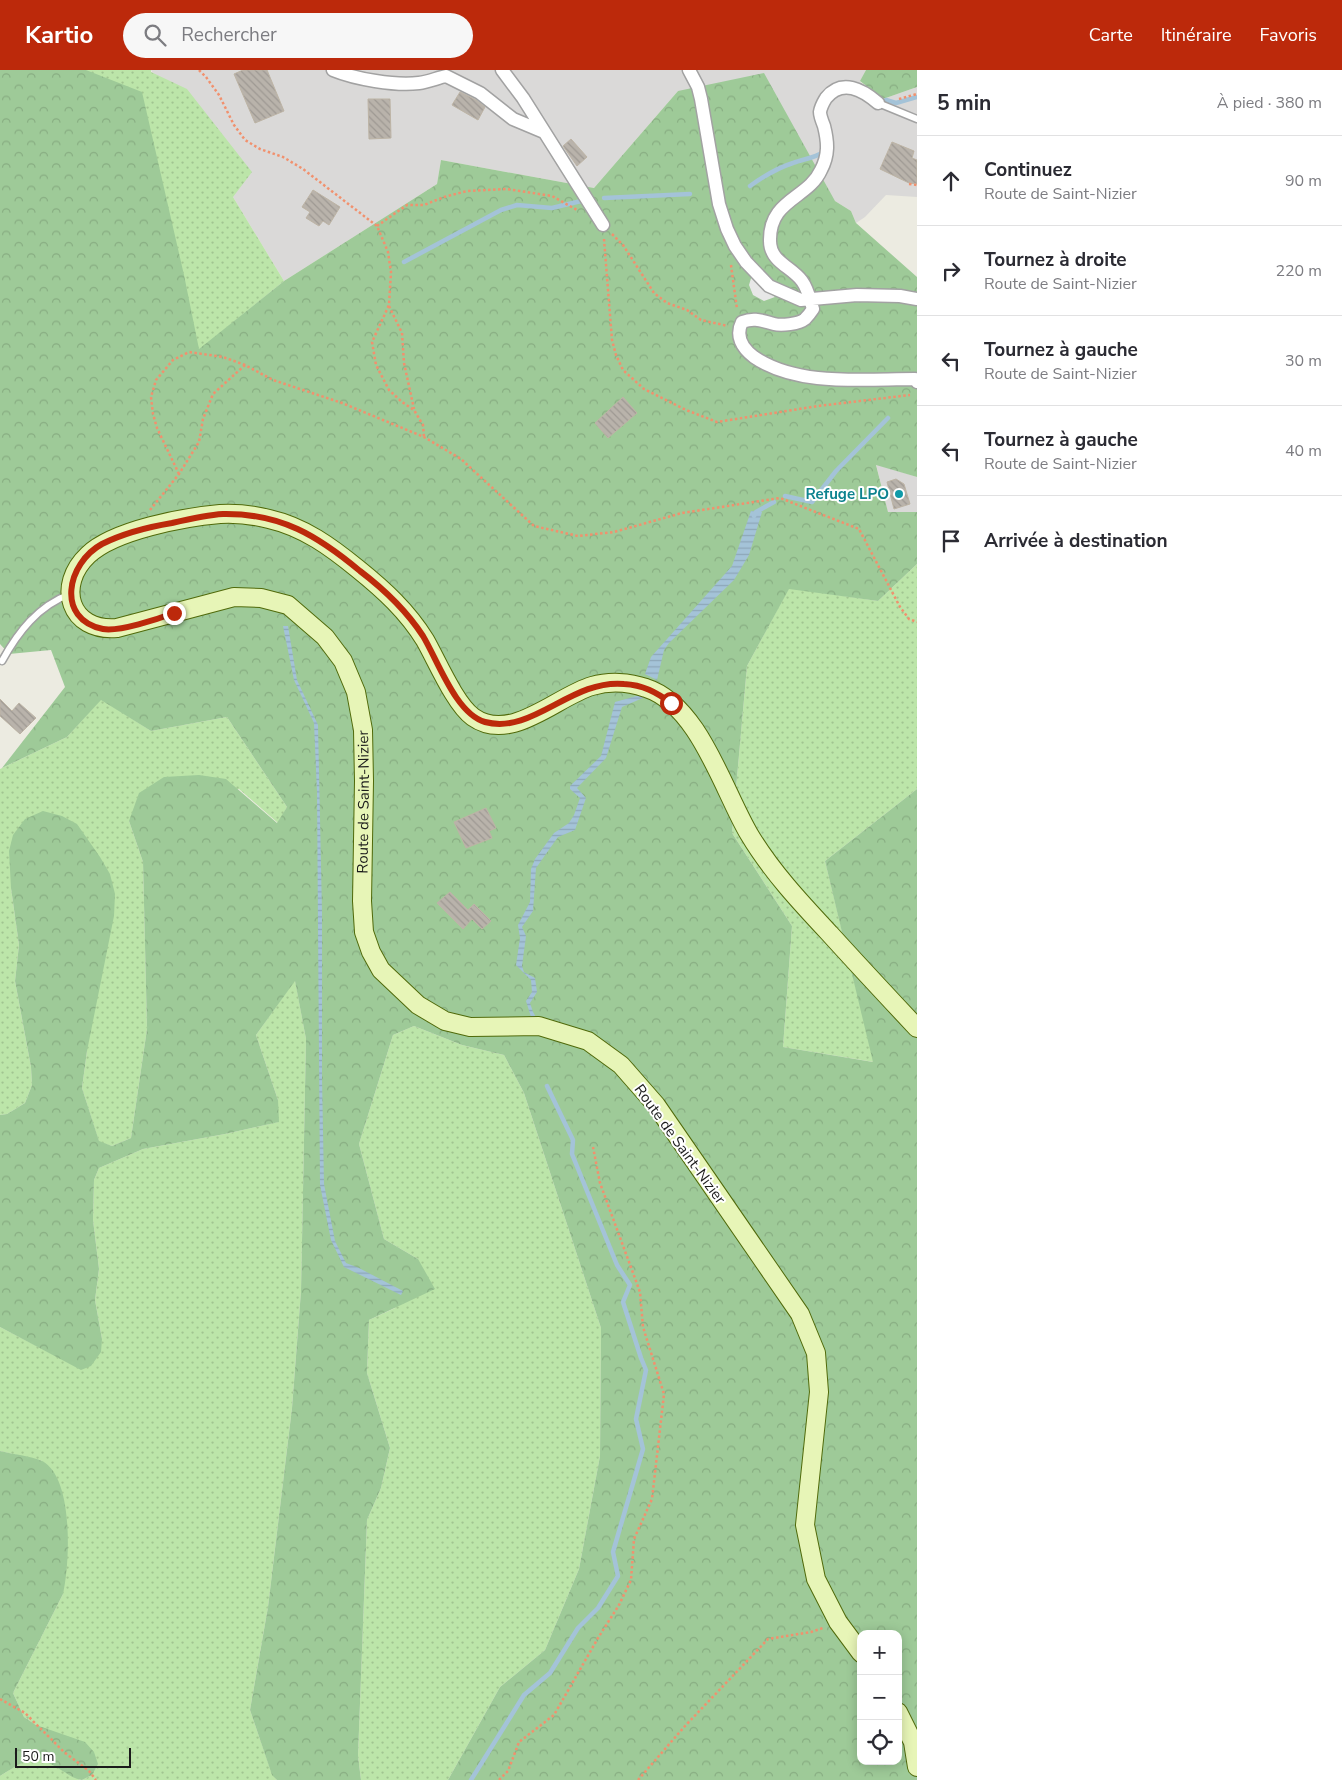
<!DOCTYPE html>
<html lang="fr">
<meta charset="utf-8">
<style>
body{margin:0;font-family:"Nunito Sans",sans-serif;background:#f7f7f7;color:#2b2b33}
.controls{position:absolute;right:15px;bottom:15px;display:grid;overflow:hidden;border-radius:10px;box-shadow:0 2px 12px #0003}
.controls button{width:45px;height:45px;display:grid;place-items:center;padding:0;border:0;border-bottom:1px solid #e1e1e2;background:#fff;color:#2b2b33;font:25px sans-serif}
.scale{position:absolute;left:15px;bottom:12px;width:116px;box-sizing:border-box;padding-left:5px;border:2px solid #1b1b1b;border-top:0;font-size:14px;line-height:18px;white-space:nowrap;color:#1b1b1b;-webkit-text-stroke:4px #fff;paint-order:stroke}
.stop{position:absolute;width:15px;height:15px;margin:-11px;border:4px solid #bc290b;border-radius:50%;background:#fff}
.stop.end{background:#bc290b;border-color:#fff;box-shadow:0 1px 5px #0008}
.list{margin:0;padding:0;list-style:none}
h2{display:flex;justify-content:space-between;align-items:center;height:65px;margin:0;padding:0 20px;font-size:21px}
h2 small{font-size:16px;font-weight:400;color:#7c7c81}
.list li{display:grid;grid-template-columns:32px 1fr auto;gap:15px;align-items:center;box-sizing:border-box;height:90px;padding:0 20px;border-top:1px solid #e1e1e2}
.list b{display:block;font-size:19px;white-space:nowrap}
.list p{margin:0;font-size:16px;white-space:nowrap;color:#7c7c81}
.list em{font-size:16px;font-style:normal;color:#7c7c81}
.icon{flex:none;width:28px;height:28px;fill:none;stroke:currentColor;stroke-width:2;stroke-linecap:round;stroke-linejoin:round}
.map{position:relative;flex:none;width:917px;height:1710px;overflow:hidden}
header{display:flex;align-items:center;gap:30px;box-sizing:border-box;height:70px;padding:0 25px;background:#bc290b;color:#fff}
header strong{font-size:24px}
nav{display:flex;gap:28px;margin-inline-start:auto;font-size:18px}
.search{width:350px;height:45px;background:#f7f7f7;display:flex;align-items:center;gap:12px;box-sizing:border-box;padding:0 18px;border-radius:28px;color:#7c7c81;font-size:19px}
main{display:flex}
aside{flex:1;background:#fff}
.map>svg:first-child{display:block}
.residential{fill:#dad9d8}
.grass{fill:url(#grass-dots)}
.forest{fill:url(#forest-crowns);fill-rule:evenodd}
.parking{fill:#e7e7e7}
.water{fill:url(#water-rules)}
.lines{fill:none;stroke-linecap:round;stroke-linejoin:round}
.stream{stroke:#a4c3d8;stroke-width:4.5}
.building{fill:url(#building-back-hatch);stroke:#bdb4a5}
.service-casing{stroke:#a2a2a2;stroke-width:9}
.minor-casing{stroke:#a2a2a2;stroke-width:15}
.secondary-casing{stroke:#506a0a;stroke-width:20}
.path{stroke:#f1916e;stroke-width:2.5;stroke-dasharray:2.5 2.5;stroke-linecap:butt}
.service{stroke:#fff;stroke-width:6}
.minor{stroke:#fff;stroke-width:12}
.secondary{stroke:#e7f5b7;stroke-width:18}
.route{stroke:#bc290b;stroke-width:6}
.culture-dot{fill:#0f9aa8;stroke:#fff;stroke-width:2}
.labels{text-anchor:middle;stroke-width:4;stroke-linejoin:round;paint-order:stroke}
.culture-label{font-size:15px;font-weight:bold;fill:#0d838f;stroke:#fff;text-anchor:end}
.street-label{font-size:15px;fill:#1b1b1b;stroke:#fff}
</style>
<header>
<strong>Kartio</strong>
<div class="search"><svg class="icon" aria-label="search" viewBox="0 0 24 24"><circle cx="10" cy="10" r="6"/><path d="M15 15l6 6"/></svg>Rechercher</div>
<nav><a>Carte</a><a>Itinéraire</a><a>Favoris</a></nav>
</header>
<main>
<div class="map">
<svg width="917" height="1710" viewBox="0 0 917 1710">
<defs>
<pattern id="grass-dots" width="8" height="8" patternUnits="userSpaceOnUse" patternTransform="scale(1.25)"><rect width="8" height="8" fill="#bce5a9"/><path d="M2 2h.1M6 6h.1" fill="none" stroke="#a1c491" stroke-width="1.8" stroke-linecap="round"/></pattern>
<pattern id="forest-crowns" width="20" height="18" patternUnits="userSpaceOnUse" patternTransform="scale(1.25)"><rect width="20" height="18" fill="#9eca98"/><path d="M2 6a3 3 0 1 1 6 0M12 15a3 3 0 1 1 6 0" fill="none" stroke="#88ad82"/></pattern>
<pattern id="water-rules" width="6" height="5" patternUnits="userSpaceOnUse" patternTransform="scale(1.25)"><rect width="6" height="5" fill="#a4c3d8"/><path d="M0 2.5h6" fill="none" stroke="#8da7b9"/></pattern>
<pattern id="building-back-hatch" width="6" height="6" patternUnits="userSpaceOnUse" patternTransform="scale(1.25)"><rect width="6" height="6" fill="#b9b3ab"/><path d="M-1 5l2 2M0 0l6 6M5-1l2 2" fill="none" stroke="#9e9993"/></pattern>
</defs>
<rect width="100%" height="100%" fill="#ecebe1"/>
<path class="residential" d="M151,0H866L860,12L883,29L917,17V127L886,125L865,147L856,153L851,141L835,131L678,21L594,118L441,90L437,114L284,211L233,127Z
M876,394L917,407V442L888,443Z"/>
<path class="grass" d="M86,0H151V2L187,19L252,102L233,127L284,211L199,280Z
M917,494V719L825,791L874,992L783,977L792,856L732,763L747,596L789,518L878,531Z
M101,629L151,661L227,647L287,737L278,753L239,719L129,751L143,792L147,959L131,1068L112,1076L99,1072L82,1018L87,981L11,818L19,875L15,911L31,997L32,1015L25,1033L7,1044L0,1045V699L67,667Z
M295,910L306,969L301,1221L292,1338L268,1537L250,1640L272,1704L277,1710H82L92,1705L36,1655L24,1647L13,1623L63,1524L42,1391L0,1381V1257L81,1299L102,1269L95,1230L99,1199L93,1150L94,1110L99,1098L143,1079L225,1064L278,1052V1030L256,965Z
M414,956L462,975L504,985L524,1023L601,1258L600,1386L579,1499L545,1580L500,1617L448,1710H361L358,1686L367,1450L381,1418L390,1378L367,1303L369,1250L395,1238L418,1189L384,1169L359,1074L393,965Z
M36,1689L48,1691L80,1710H0V1706L22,1692Z"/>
<path class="forest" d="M0,0H86L142,22L184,205L199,279L284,211L437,114L441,90L594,118L678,21L764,3L835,131L851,141L856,153L917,207V407L876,395L888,442H917V494L878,531L789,519L747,596L732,763L792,856L783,977L873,992L825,791L917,719V1710H448L500,1617L545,1580L579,1499L600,1386L601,1258L524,1023L504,985L462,975L414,956L393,965L359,1074L384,1169L418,1189L435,1219L369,1250L367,1303L390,1378L381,1418L367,1450L358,1686L361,1710H277L272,1705L250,1640L268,1537L292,1338L301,1221L306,969L295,911L256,965L278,1030L279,1052L225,1064L143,1079L99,1098L94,1110L93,1150L99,1199L95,1230L102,1269L101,1282L91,1296L81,1300L0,1257V1045L7,1044L25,1033L32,1015L31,997L15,911L19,875L11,818L9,781L13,765L25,749L43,741L62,746L77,754L100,787L110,804L115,824L114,846L87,981L82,1018L99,1071L112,1076L131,1068L147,959L143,792L129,751L139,723L164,707L199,705L226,709L277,753L287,737L227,647L151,661L101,630L67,667L2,698L65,617L51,580L9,584L0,574ZM861,1564H898V1691H861Z
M866,0H917V17L883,29L860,11Z
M0,1381C12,1384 31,1386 42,1391C74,1407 70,1494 63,1524L13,1623L24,1647L36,1655L85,1672L94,1682L98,1694L92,1705L82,1710C74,1709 68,1704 61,1700C33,1682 26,1690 0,1706Z"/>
<path class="parking" d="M752,205L767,221L775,227L764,231L753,225L749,215Z"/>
<path class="water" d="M751,441L762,442L749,485L734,510L669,573L664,580L657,610L645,604L651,587L732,496Z
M283,556H288L297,610L318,655L322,842V1008L324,1114L335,1171L346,1193L359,1198L403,1221L401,1225L344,1197L331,1170L320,1115L317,722L314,653L294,610Z
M644,624L645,627L622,637L606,688L577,718L586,728L575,760L558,767L536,798L533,841L522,857L526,866L522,896L524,902L535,908L537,922L530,933L533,942L537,949L532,950L526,931L532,922L531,910L516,895L520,868L518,855L530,832L531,799L535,789L554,763L569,753L574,745L580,728L570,719V716L601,686L615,632Z"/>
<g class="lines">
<path class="stream" d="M886,30L896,33L917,27
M750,116C764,106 777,98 793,93C804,89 814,88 824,82
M604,128L690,124
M404,192L501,140L517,135L552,138L581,131
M785,426L812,432L836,401L888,348
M754,446L756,442L774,432
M471,1710L524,1625L550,1603L578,1558L598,1538L618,1506L613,1482L643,1379L636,1349L646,1300L641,1288L623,1232L630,1215L617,1195L572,1084L573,1070L547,1016"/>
</g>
<path class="building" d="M243,0H267L284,41L255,53L234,4Z
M460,22L476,30L485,37L478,50L452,35Z
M368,29H390L391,68L369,69Z
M571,69L587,87L577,96L563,76Z
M892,72L914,81L912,88L917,90V114L909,113L880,99Z
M313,120L340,137L329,155L323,151L319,156L306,148L310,142L302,137Z
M623,327L637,343L608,368L595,353Z
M896,409L904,414L910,434L894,439L887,412Z
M0,629L12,641L19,633L36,648L20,664L0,646Z
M486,738L496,758L489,761L492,768L466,778L454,752Z
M450,822L468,840L474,834L491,851L482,859L472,849L463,859L437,833Z"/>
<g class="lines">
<g class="service-casing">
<path id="service" d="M878,33L917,49
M2,591C18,562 38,536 70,524"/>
</g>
<g class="minor-casing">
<path id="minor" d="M333,0C355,9 395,16 419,13C428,12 437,8 446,6L480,23L513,49L544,62
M502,0L523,28L603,155
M689,0L698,17L701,29L719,134L727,159L735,176L746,192L769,216L801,230L857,225L900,226L917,229
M878,33C863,20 842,8 826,28C823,33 821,36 820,42C820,46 822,51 824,56C828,72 829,85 821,100C808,129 769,129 770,171C770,192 792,197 802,211C808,219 810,230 813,239C811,242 808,246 805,249C799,254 781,256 774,254C762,251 755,247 742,252C735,266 742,278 754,287C798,317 864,309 915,309L917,312"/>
</g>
<g class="secondary-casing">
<g id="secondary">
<path id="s1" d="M861,1583L838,1552L816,1509L805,1455L819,1322L816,1283L800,1244L656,1035L621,995L588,971L539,956L470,957L445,951L418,935L381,900L371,882L364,862L362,831L364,711L363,660L356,622L343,591L325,567L288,535L261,528L234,527L117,558C69,562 56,515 88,485C114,460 185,447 220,444C236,443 253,445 269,449C304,457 331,477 358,499C384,520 407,541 425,570C437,591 455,634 473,647C511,674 557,626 592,616C609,611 629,612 646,618C699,635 723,720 749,764C771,801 801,833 830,864C859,896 888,927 917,958"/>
<path d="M898,1642L913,1672L917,1697"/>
</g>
</g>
<path class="path" d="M199,0L206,7L219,25L234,55L245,70L260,79L283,87L303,99L377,156L388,182L391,202L389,235L372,272L376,295L389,320L402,332L414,340L423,355L424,367
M899,29L917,24
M909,114L917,115
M377,156L407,135H424L444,127L467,121L507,119L552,126L577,140
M612,164L623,175L654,223L667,233L687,240L701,250L728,256
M604,169L612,270L616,285L623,300L644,319L686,340L717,352L818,336L910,325
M731,195L737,239
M389,236L402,263L404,293L414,339
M179,404L157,358L153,344L151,327L156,310L173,290L189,282L223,287L245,295L273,310L342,333L424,367L461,389L534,456L578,466L614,462L682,443L780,428L859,459L900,537L909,549L917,552
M150,440L179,404L199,372L203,349L213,324L245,295
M0,1629L25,1643L64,1682L89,1701L96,1710
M499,1710L508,1701L519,1672L554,1645L598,1568L619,1535L631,1510L634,1469L652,1429L664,1324L643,1257L640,1222L600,1113L593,1077
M638,1710L685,1656L768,1569L811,1562L823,1558"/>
<use href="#service" class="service"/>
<use href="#minor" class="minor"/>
<use href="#secondary" class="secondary"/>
</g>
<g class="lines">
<path class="route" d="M174,543C158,549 119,562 103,559C55,549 67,493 102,474C124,463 148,457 172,453C189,449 206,445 223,444C281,443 318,466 360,501C385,520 406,540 423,566C438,591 456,644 485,652C533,665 571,609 624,614C643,615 656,622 671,633"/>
</g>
<circle class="culture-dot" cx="899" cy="424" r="5"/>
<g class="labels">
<g class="culture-label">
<text x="889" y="429">Refuge LPO</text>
</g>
<g class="street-label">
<text dy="5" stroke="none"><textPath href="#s1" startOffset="1105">Route de Saint-Nizier</textPath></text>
<text transform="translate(680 1074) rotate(54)" y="5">Route de Saint-Nizier</text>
</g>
</g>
</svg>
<div class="controls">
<button>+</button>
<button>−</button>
<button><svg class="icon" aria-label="locate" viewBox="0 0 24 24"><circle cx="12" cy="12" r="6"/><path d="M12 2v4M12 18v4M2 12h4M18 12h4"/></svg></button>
</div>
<div class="scale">50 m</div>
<div class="stop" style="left:671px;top:633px"></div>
<div class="stop end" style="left:174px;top:543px"></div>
</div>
<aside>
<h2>5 min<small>À pied · 380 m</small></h2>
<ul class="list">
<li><svg class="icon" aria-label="ahead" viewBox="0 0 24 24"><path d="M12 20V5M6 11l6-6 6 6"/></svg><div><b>Continuez</b><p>Route de Saint-Nizier</p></div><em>90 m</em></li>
<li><svg class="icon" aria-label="right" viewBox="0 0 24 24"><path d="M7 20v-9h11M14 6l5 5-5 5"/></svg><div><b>Tournez à droite</b><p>Route de Saint-Nizier</p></div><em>220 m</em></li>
<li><svg class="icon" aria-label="left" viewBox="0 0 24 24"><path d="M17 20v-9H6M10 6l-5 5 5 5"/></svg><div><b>Tournez à gauche</b><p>Route de Saint-Nizier</p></div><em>30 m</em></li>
<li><svg class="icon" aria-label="left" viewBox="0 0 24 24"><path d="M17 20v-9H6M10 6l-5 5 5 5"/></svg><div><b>Tournez à gauche</b><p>Route de Saint-Nizier</p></div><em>40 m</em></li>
<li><svg class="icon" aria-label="arrive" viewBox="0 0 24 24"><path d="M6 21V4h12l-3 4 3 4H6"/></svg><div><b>Arrivée à destination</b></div></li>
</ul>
</aside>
</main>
